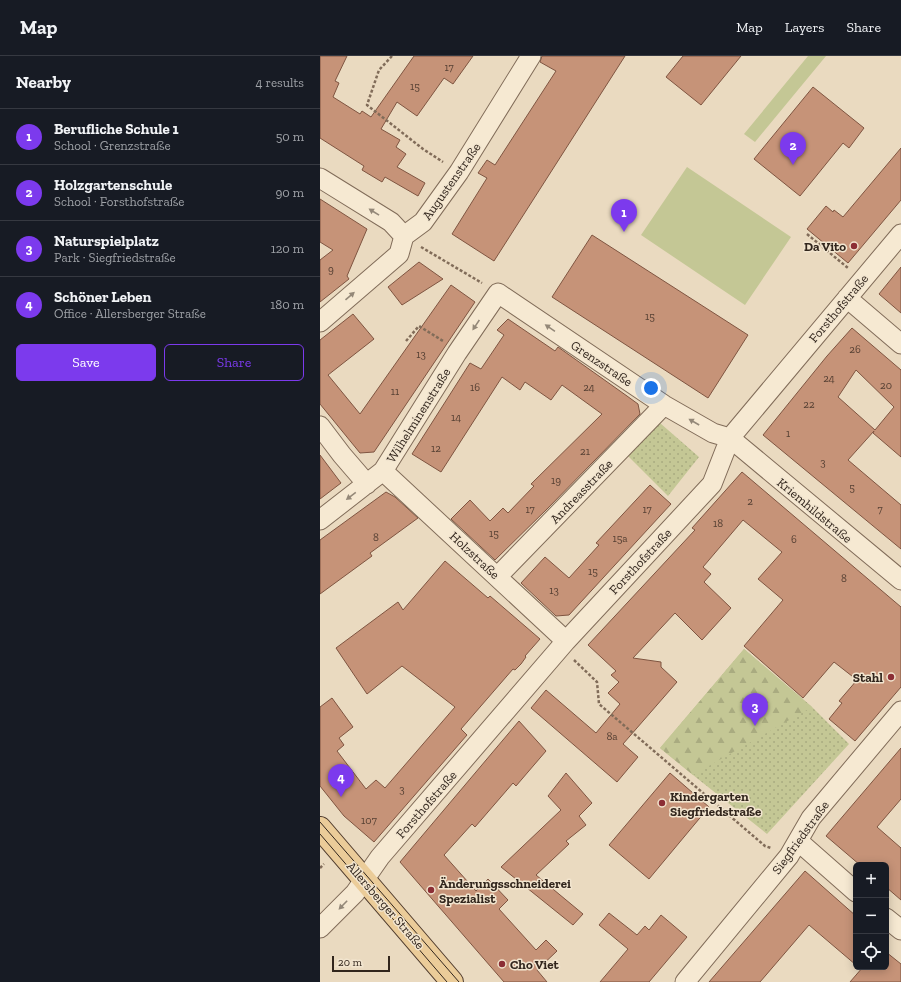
<!DOCTYPE html>
<meta charset="utf-8">
<style>
body{margin:0;font-family:"Zilla Slab",serif;background:#242831;color:#f1f3f6}
.controls{position:absolute;right:12px;bottom:12px;display:grid;overflow:hidden;border-radius:6px;box-shadow:0 2px 10px #0003}
.controls button{width:36px;height:36px;display:grid;place-items:center;padding:0;border:0;border-bottom:1px solid #363941;background:#171b24;color:#f1f3f6;font:20px sans-serif}
.scale{position:absolute;left:12px;bottom:10px;width:58px;box-sizing:border-box;padding-left:4px;border:2px solid #32261d;border-top:0;font-size:11px;line-height:14px;white-space:nowrap;color:#32261d;-webkit-text-stroke:3px #f2e5cf;paint-order:stroke}
.you{position:absolute;left:331px;top:332px;width:14px;height:14px;margin:-10px;border:3px solid #fff;border-radius:50%;background:#1a73e8;box-shadow:0 0 0 6px #1a73e833}
.badge{display:grid;place-items:center;width:26px;height:26px;border-radius:50%;background:#7c3aed;color:#fff;font-size:13px;font-weight:700}
.pin{position:absolute;translate:-50% -33px;filter:drop-shadow(0 1px 2px #0008)}
.pin::after{content:'';position:absolute;top:21px;width:14px;height:12px;background:inherit;clip-path:polygon(0 0,100% 0,50% 100%)}
.list{margin:0;padding:0;list-style:none}
h2{display:flex;justify-content:space-between;align-items:center;height:52px;margin:0;padding:0 16px;font-size:17px}
h2 small{font-size:13px;font-weight:400;color:#9ea1a6}
.list li{display:grid;grid-template-columns:26px 1fr auto;gap:12px;align-items:center;box-sizing:border-box;height:56px;padding:0 16px;border-top:1px solid #363941}
.list b{display:block;font-size:15px;white-space:nowrap}
.list p{margin:0;font-size:13px;white-space:nowrap;color:#9ea1a6}
.list em{font-size:13px;font-style:normal;color:#9ea1a6}
.actions{display:flex;gap:8px;padding:12px 16px}
.actions a{flex:1;padding:9px 0;border:1px solid #7c3aed;border-radius:6px;text-align:center;font-size:14px;color:#7c3aed}
.actions .main{background:#7c3aed;color:#fff}
.icon{flex:none;width:22px;height:22px;fill:none;stroke:currentColor;stroke-width:2;stroke-linecap:round;stroke-linejoin:round}
.map{position:relative;flex:none;width:581px;height:926px;overflow:hidden}
header{display:flex;align-items:center;gap:24px;box-sizing:border-box;height:56px;padding:0 20px;background:#171b24;border-bottom:1px solid #363941}
header strong{font-size:19px}
nav{display:flex;gap:22px;margin-inline-start:auto;font-size:14px}
main{display:flex}
aside{flex:1;background:#171b24}
.map>svg:first-child{display:block}
.green{fill:url(#green-dots)}
.forest{fill:url(#forest-firs)}
.pitch{fill:#c4c795}
.building{fill:#c69378;stroke:#7f5541;fill-rule:evenodd}
.lines{fill:none;stroke-linecap:round;stroke-linejoin:round}
.minor-casing{stroke:#816c59;stroke-width:21}
.major-casing{stroke:#4f3b2d;stroke-width:24}
.path{stroke:#816c59;stroke-width:2.5;stroke-dasharray:3 2;stroke-linecap:butt}
.minor{stroke:#f6e9d2;stroke-width:19}
.major{stroke:#ebcc99;stroke-width:22}
.tram{stroke:#32261d;stroke-width:1}
.oneway{fill:#948878}
.poi-dot{fill:#8c2e35;stroke:#f2e5cf;stroke-width:1.5}
.labels{text-anchor:middle;stroke-width:3;stroke-linejoin:round;paint-order:stroke}
.number-label{font-size:11px;fill:#574134}
.street-label{font-size:13px;fill:#32261d;stroke:#f2e5cf}
.poi-label{font-size:13px;font-weight:bold;fill:#32261d;stroke:#f2e5cf;text-anchor:start}
</style>
<header>
<strong>Map</strong>
<nav><a>Map</a><a>Layers</a><a>Share</a></nav>
</header>
<main>
<aside>
<h2>Nearby<small>4 results</small></h2>
<ul class="list">
<li><span class="badge">1</span><div><b>Berufliche Schule 1</b><p>School · Grenzstraße</p></div><em>50 m</em></li>
<li><span class="badge">2</span><div><b>Holzgartenschule</b><p>School · Forsthofstraße</p></div><em>90 m</em></li>
<li><span class="badge">3</span><div><b>Naturspielplatz</b><p>Park · Siegfriedstraße</p></div><em>120 m</em></li>
<li><span class="badge">4</span><div><b>Schöner Leben</b><p>Office · Allersberger Straße</p></div><em>180 m</em></li>
</ul>
<div class="actions"><a class="main">Save</a><a>Share</a></div>
</aside>
<div class="map">
<svg width="581" height="926" viewBox="0 0 581 926">
<defs>
<pattern id="green-dots" width="8" height="8" patternUnits="userSpaceOnUse"><rect width="8" height="8" fill="#c4c795"/><path d="M2 2h.1M6 6h.1" fill="none" stroke="#a9ab80" stroke-width="1.8" stroke-linecap="round"/></pattern>
<pattern id="forest-firs" width="22" height="20" patternUnits="userSpaceOnUse"><rect width="22" height="20" fill="#c4c795"/><path d="M5 1l3.5 6h-7zM16 11l3.5 6h-7z" fill="#a9ab80"/></pattern>
</defs>
<rect width="100%" height="100%" fill="#eadac0"/>
<path class="green" d="M340,367L379,401L348,440L308,400Z
M424,593L492,651L529,688L447,778L373,719L340,692Z"/>
<path class="forest" d="M424,593L492,651L373,719L340,692Z"/>
<path class="pitch" d="M488,0H506L435,86L424,78Z
M367,111L471,181L425,249L321,179Z"/>
<path class="building" d="M0,0H27L15,25L19,27L13,41L40,58L42,55L51,61L94,0H153L133,28L124,22L97,60L77,46L61,73L80,84L76,91L86,98L77,111L105,127L98,140L65,121L62,126L42,114L44,110L0,82Z
M222,0H305L174,205L132,178L167,122L158,117L167,104L175,109L236,15L220,6Z
M363,0H421L381,49L346,21Z
M493,31L544,72L529,92L523,87L480,140L434,103Z
M581,92V144L528,207L487,173L506,150L513,156L514,154L523,161Z
M0,143L47,173L27,220L29,223L0,246V204L13,194L0,186Z
M272,179L428,279L388,342L232,241Z
M99,206L123,223L82,249L68,231Z
M581,211V257L559,238Z
M131,229L155,246L54,396L40,397L0,348V284L33,258L54,283L8,319L40,358Z
M188,263L235,295L238,291L307,340L318,348L320,358L227,453L175,504L131,463L150,444L170,465L183,452L188,457L214,430L211,428L282,358L242,329L231,344L205,326L200,334L182,321L121,416L92,398L150,307L161,313L184,279L177,274Z
M532,272L581,314V401L553,377L554,375L528,404L581,449V493L443,379L507,300ZM536,314L574,351L555,374L518,341Z
M0,399L21,427L0,443Z
M422,416L581,551V631L535,685L509,663L522,647L519,645L537,624L514,606L483,642L424,590L463,544L438,523L462,496L423,464L383,511L391,518L384,526L411,552L382,584L355,557L313,602L341,606V611L357,626L303,688L318,701L297,726L211,652L226,634L276,677L300,648L288,637L299,626L291,619L296,615L268,589L375,474L372,472Z
M330,429L351,448L249,559L236,560L201,527L225,501L249,522L279,489L276,487Z
M66,436L75,441L98,462L50,497L52,500L0,538V484Z
M125,505L168,542L170,540L220,583L205,600L206,601L201,608L195,614L193,613L141,673L147,679L54,786L24,760L0,730V651L12,642L33,671L19,682L24,689L17,695L46,733L56,724L65,732L135,651L82,610L47,638L16,592L78,546L83,554Z
M199,665L226,695L196,730L193,727L155,771L152,768L124,799L156,835L168,823L188,844L179,853L216,894L226,884L237,895L217,914L227,926H184L80,806Z
M581,692V743L557,771L581,792V844L566,831V809H540L506,780Z
M246,717L272,747L259,760L266,769L246,785L249,788L216,819L263,858L253,869L181,811L241,754L228,740Z
M350,717L389,751L329,823L289,789Z
M485,815L536,860V909L489,869L440,926H389Z
M289,857L317,879L325,870L329,874L341,859L367,881L329,926H280L308,893L279,869Z
M566,896L581,908V926H530L543,911H566Z"/>
<g class="lines">
<g class="minor-casing">
<path id="minor" d="M0,122L71,166L84,180
M527,242L581,288
M0,266L79,198L84,180L103,166L139,116L211,0
M0,370L22,399L47,428
M63,415L246,585
M0,464L63,415L137,297L178,237L344,349L393,377L410,382L581,524
M178,520L344,349
M478,785L536,836
M566,862L581,874
M0,872L35,837L60,801L246,585L392,428L410,382L581,178
M365,926L469,800L491,762L581,655"/>
</g>
<g class="major-casing">
<path id="major" d="M0,772L132,926"/>
</g>
<path class="path" d="M72,0L59,14L47,49L103,93L123,106
M487,178L528,212
M101,191L162,227
M86,285L99,270L123,285
M254,604L277,626L279,648L445,790L451,792
M0,812L4,808"/>
<use href="#minor" class="minor"/>
<use href="#major" class="major"/>
<path class="tram" d="M0,766L139,926
M0,778L127,926"/>
</g>
<defs><path id="oneway-solid" d="M-6-.8H1V-3.2L6.5 0L1 3.2V.8H-6Z"/></defs>
<g class="oneway">
<use href="#oneway-solid" transform="translate(54 156) rotate(-148)"/>
<use href="#oneway-solid" transform="translate(30 240) rotate(-41)"/>
<use href="#oneway-solid" transform="translate(156 269) rotate(124)"/>
<use href="#oneway-solid" transform="translate(230 272) rotate(-146)"/>
<use href="#oneway-solid" transform="translate(374 366) rotate(-150)"/>
<use href="#oneway-solid" transform="translate(31 440) rotate(143)"/>
<use href="#oneway-solid" transform="translate(23 849) rotate(134)"/>
</g>
<g class="poi-dot">
<circle cx="534" cy="190" r="4"/>
<circle cx="571" cy="621" r="4"/>
<circle cx="342" cy="747" r="4"/>
<circle cx="111" cy="834" r="4"/>
<circle cx="182" cy="908" r="4"/>
</g>
<g class="labels">
<g class="number-label">
<text x="129" y="15">17</text>
<text x="95" y="34">15</text>
<text x="11" y="217">9</text>
<text x="330" y="264">15</text>
<text x="535" y="297">26</text>
<text x="101" y="302">13</text>
<text x="509" y="326">24</text>
<text x="566" y="333">20</text>
<text x="155" y="335">16</text>
<text x="269" y="335">24</text>
<text x="75" y="339">11</text>
<text x="489" y="352">22</text>
<text x="136" y="365">14</text>
<text x="468" y="381">1</text>
<text x="116" y="396">12</text>
<text x="265" y="399">21</text>
<text x="503" y="410">3</text>
<text x="236" y="428">19</text>
<text x="532" y="435">5</text>
<text x="430" y="449">2</text>
<text x="210" y="457">17</text>
<text x="327" y="457">17</text>
<text x="560" y="457">7</text>
<text x="398" y="471">18</text>
<text x="174" y="481">15</text>
<text x="56" y="485">8</text>
<text x="300" y="486">15a</text>
<text x="474" y="487">6</text>
<text x="273" y="519">15</text>
<text x="524" y="526">8</text>
<text x="234" y="538">13</text>
<text x="292" y="684">8a</text>
<text x="82" y="737">3</text>
<text x="49" y="768">107</text>
</g>
<g class="street-label">
<text transform="translate(131 125) rotate(-55)" y="5">Augustenstraße</text>
<text transform="translate(518 252) rotate(-50)" y="5">Forsthofstraße</text>
<text transform="translate(282 307) rotate(34)" y="5">Grenzstraße</text>
<text transform="translate(98 359) rotate(-58)" y="5">Wilhelminenstraße</text>
<text transform="translate(261 435) rotate(-46)" y="5">Andreasstraße</text>
<text transform="translate(495 454) rotate(40)" y="5">Kriemhildstraße</text>
<text transform="translate(155 499) rotate(43)" y="5">Holzstraße</text>
<text transform="translate(320 505) rotate(-47)" y="5">Forsthofstraße</text>
<text transform="translate(106 748) rotate(-49)" y="5">Forsthofstraße</text>
<text transform="translate(480 781) rotate(-54)" y="5">Siegfriedstraße</text>
<text transform="translate(66 849) rotate(49)" y="5">Allersberger Straße</text>
</g>
<g class="poi-label">
<text x="526" y="195" text-anchor="end">Da Vito</text>
<text x="563" y="626" text-anchor="end">Stahl</text>
<text x="350" y="745">Kindergarten<tspan x="350" dy="15">Siegfriedstraße</tspan></text>
<text x="119" y="832">Änderungsschneiderei<tspan x="119" dy="15">Spezialist</tspan></text>
<text x="190" y="913">Cho Viet</text>
</g>
</g>
</svg>
<div class="controls">
<button>+</button>
<button>−</button>
<button><svg class="icon" aria-label="locate" viewBox="0 0 24 24"><circle cx="12" cy="12" r="6"/><path d="M12 2v4M12 18v4M2 12h4M18 12h4"/></svg></button>
</div>
<div class="scale">20 m</div>
<div class="you"></div>
<div class="pin badge" style="left:304px;top:176px">1</div>
<div class="pin badge" style="left:473px;top:109px">2</div>
<div class="pin badge" style="left:435px;top:670px">3</div>
<div class="pin badge" style="left:21px;top:741px">4</div>
</div>
</main>
